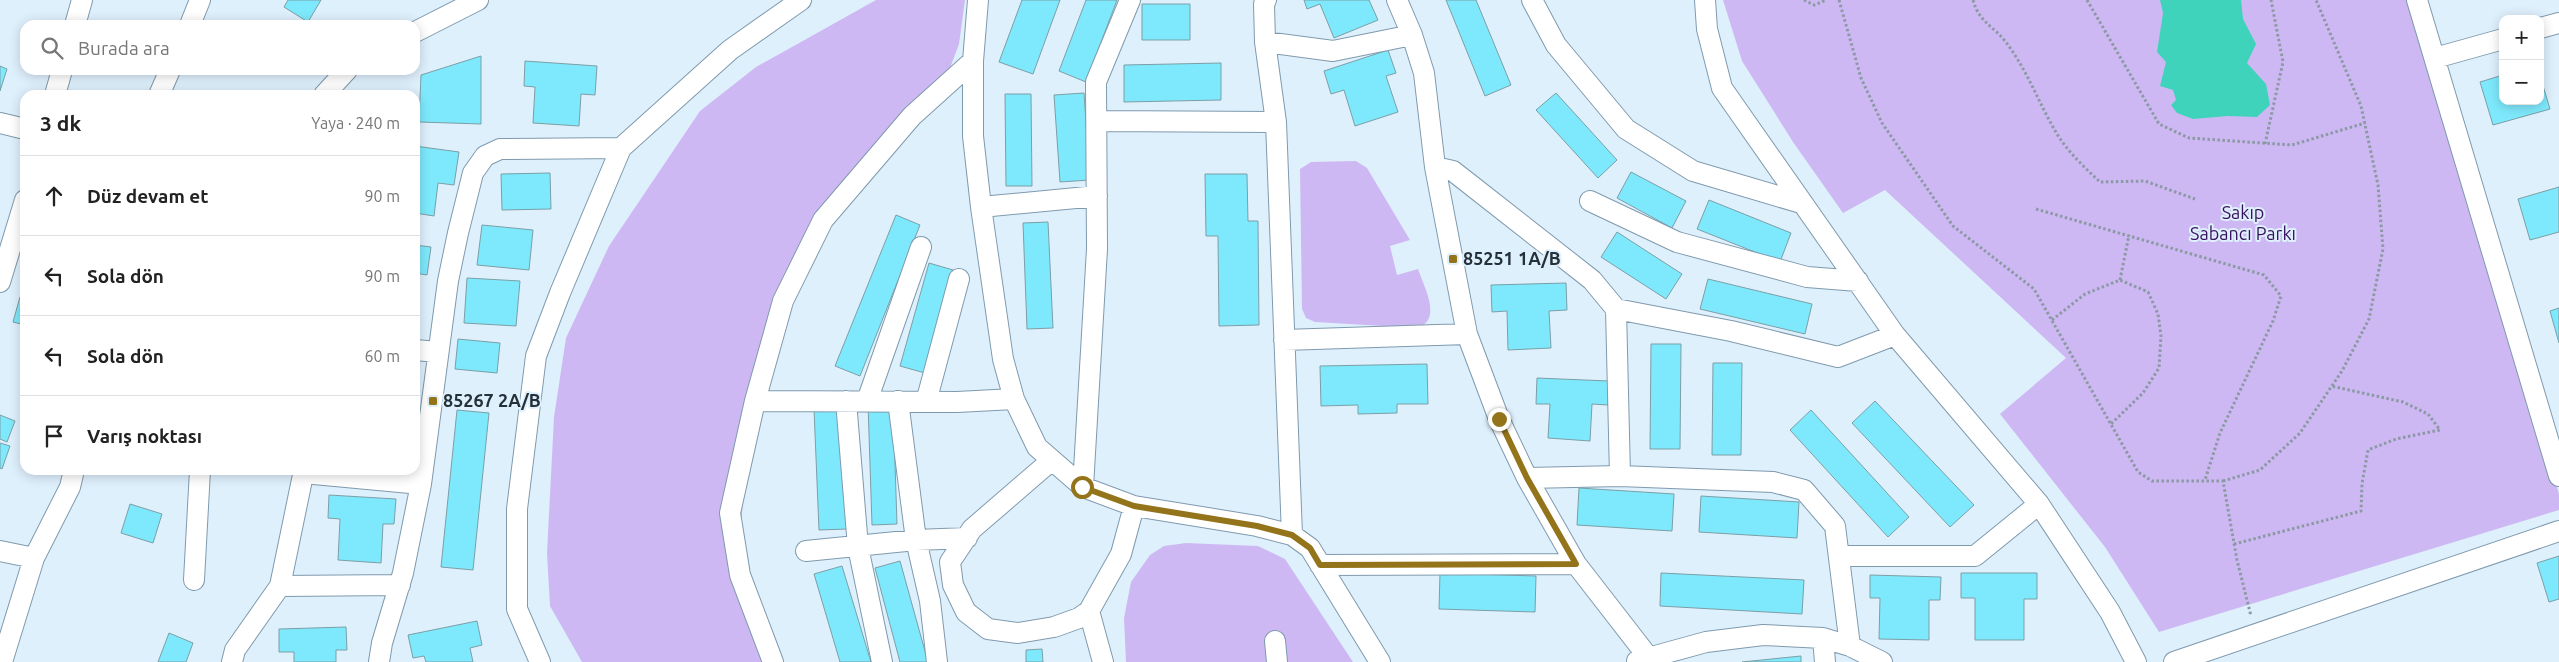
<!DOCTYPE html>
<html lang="tr">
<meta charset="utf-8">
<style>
body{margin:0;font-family:Ubuntu,sans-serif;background:#f2f2f2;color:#222}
.controls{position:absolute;right:15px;top:15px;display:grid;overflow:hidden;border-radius:10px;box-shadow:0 2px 12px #0003}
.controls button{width:45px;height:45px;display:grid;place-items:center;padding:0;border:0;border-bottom:1px solid #e0e0e0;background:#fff;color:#222;font:25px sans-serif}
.stop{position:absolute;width:15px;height:15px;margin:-11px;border:4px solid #93741b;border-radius:50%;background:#fff}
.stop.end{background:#93741b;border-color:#fff;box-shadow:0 1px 5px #0008}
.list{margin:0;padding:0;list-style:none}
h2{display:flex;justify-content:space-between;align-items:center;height:65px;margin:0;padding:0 20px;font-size:21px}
h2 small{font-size:16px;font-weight:400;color:#767676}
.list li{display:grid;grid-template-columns:32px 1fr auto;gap:15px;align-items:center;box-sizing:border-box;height:80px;padding:0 20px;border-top:1px solid #e0e0e0}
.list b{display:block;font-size:19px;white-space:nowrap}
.list em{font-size:16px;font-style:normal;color:#767676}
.icon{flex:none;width:28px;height:28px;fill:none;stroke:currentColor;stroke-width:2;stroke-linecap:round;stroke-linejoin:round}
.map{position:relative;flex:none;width:2559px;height:662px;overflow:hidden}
.search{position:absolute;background:#fff;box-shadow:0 2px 12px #0003;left:20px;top:20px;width:400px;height:55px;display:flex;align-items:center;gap:12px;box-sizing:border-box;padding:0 18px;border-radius:15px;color:#767676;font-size:19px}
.panel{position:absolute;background:#fff;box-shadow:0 2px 12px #0003;left:20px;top:90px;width:400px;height:385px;border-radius:15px}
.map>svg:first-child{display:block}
.green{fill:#ceb8f3}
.water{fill:#3fd3bc}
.building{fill:#7ee9fc;stroke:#7b9fa6}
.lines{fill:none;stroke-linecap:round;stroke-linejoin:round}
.minor-casing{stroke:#7f9aad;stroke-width:22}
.path{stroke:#8b99a4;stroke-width:3;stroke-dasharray:2.5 2.5;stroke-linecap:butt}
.minor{stroke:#fff;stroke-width:20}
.route{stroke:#93741b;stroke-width:6}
.poi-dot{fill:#93741b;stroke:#dff0fd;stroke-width:2}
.labels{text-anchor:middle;stroke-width:4;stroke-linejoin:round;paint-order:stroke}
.park-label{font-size:18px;fill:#37115d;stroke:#dff0fd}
.poi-label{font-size:18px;font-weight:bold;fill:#263038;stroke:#dff0fd;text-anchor:start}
</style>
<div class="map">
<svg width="2559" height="662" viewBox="0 0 2559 662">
<rect width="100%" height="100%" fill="#dff0fd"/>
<path class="green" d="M876,0H965L959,44L947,76L801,258L745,478L741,526L745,566L769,635L784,662H582L550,606L547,553L554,417L566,338L609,246L700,111L756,67Z
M1723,0H2408L2559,494V510L2159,632L2105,547L2000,414L2066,358L1885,190L1843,213L1793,142L1742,61Z
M1356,161L1367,168L1410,240L1390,246L1397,275L1418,269C1424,287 1443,320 1417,328L1315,322L1306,318L1302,309L1300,169L1311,162Z
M1186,543L1258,546L1285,559L1353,662H1126L1124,618L1131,582L1150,555L1164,546Z"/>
<path class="water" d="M2160,0H2241L2243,19L2256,44L2247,63L2266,84L2270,105L2257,117L2228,116L2193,119L2177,113L2171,105L2176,100L2173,90L2160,86L2166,62L2157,52L2163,13Z"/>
<path class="building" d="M288,0H321L308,22L284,7Z
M1022,0H1060L1033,74L999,62Z
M1086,0H1117L1086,82L1059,71Z
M1304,0H1369L1378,20L1334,38L1320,4L1307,9Z
M1446,0H1476L1511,85L1485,96Z
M1142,4H1190V40H1142Z
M1388,50L1396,73L1386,76L1398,112L1355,126L1344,90L1331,94L1324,71Z
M481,56V124L419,122L421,75Z
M525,61L597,66L595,95L581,94L579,126L533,123L535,87L524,86Z
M1221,63V100L1124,102V65Z
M0,66L7,69L0,91Z
M2503,75V101H2540V76L2550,109L2493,125L2480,82Z
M1084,93L1090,180L1060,182L1054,95Z
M1556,93L1617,160L1598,178L1536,110Z
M1005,94H1031L1032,186H1006Z
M415,146L459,152L454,185L438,183L434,216L415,213Z
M1631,172L1686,201L1672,228L1617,198Z
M550,173L551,209L502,210L501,174Z
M1205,174H1247L1248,221H1258L1259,325L1219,326L1218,236H1206Z
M2559,187V232L2530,240L2518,199Z
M1709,200L1791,233L1780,262L1697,229Z
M896,215L920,225L860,376L835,366Z
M1048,222L1053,328L1027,329L1023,223Z
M482,225L533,230L529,270L477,265Z
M1617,232L1682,274L1666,299L1601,257Z
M415,245L431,247L427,275L415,273Z
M929,263L953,270L925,373L900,366Z
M467,278L520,281L516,326L464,323Z
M1708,279L1812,304L1805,334L1700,309Z
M1566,283L1567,310L1549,311L1551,348L1508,350L1507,311L1492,312L1491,285Z
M20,297L25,298V325L13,322Z
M2559,308V343L2550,311Z
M458,339L500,343L497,373L455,369Z
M1651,344H1681L1680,449H1650Z
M1713,363H1742L1741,455H1712Z
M1427,364L1428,404H1397V413L1358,414V405L1321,406L1320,366Z
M1537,378L1609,381L1608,405L1592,404L1590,441L1548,438L1550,404H1536Z
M415,397H418V426H415Z
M1875,401L1974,505L1950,527L1852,423Z
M893,402L897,524L872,525L868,403Z
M843,407L847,529L819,530L814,409Z
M457,410L489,413L473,570L441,567Z
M1811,410L1909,517L1888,537L1790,430Z
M0,415L15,421L7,442L0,439Z
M0,443L10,446L2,469L0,468Z
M1579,488L1674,494L1672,531L1577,525Z
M329,495L396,499L394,524H383L381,563L338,560L340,519L328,518Z
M1701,496L1799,502L1797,538L1699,532Z
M130,504L162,514L153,543L121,533Z
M2559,556V599L2549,602L2537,563Z
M900,561L928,662H900L875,568Z
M842,566L871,662H840L814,574Z
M1440,573L1536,576L1535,612L1439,609Z
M1661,573L1804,580L1802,614L1660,606Z
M1961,573H2037V599H2024V640H1975V598H1961Z
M1870,575L1941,577L1940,600H1929V640L1879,639L1880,598H1870Z
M477,621L482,645L470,648L473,662H426L424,656L413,658L408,635Z
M346,627L347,650H336V662H294V652H279V629Z
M169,633L193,643L186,662H158Z
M1042,649L1043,662H1026V650Z
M1801,656V662H1742Z"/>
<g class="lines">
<g class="minor-casing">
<path id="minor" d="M978,0L973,61V136L981,207L1003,359L1014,399L1037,447L1083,487L1134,506L1257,526L1292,535L1310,548L1380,662
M1266,0L1264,4L1265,42L1276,122L1292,535
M1397,0L1412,35L1424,73L1435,167L1467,334L1499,419L1527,478L1576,564L1652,662
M1532,0L1556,45L1626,129L1693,171L1801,203
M1705,0L1707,29L1722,88L1895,335L2039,504L2110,612L2136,662
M2417,0L2559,476
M75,25L82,0
M190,25L200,0
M2540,28L2559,23
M415,32L478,0
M1265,42L1333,51L1412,35
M2435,58L2503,39
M55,95L62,70
M159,95L170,70
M324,95L347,70
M1097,121L1276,122
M0,123L25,129
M1435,167L1453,171L1592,280L1616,309L1620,476
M1590,201L1677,242L1807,277L1858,281
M981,207L1097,196
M0,282L25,200
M1616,309L1731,331L1838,357L1895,335
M1284,340L1467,334
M415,350L438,352
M755,401L957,402L1014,399
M846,401L858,547L882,662
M867,401L921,247
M898,401L916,540L930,601L937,662
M926,402L959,279
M1052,460L972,529L950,562L953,585L966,612L988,629L1018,633L1054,627L1079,618L1089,611L1121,554L1134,506
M303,473L421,484
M1527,478L1620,476L1773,482L1804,490L1835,526L1850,646
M1083,487L1097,249L1096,82L1130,0
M0,551L34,558
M806,551L916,540L967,538
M1841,556H1975L2039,504
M1320,565L1576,564
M194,580L200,470
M280,586L400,585
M1089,611L1103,662
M1823,638L1825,662
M1275,641L1277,662
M1637,661L1706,642L1763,635L1823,638L1850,646L1882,662
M2,662L34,558L70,487L74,470
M232,662L235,650L280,586L304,470
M379,662L382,643L403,573L421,484L448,281L458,233L473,173L485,156L500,149L621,148
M540,662L517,609V509L536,356L560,293L621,148L730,50L801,0
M773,662L740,575L730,513L755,401L783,301L823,220L912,116L973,61
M2174,662L2559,531"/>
</g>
<path class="path" d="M1804,0L1814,5L1826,0
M1839,0L1861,78L1882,123L1953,226L2034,289L2138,472L2152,481H2223L2237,560L2251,616
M1973,0C1979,22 1992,25 2005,41C2027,69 2039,104 2057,134C2068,152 2085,168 2100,182L2145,181L2195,199
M2087,0L2159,124L2189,138L2292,145L2365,123
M2265,144L2283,62L2271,0
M2036,209L2264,275L2281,296L2273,321L2220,433L2205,480
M2120,280L2129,235
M2052,320L2085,294L2120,280L2148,292L2158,314L2161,336L2159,368L2143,393L2111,424
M2223,481L2260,470L2300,433L2342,371L2369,319L2383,249L2378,185L2361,106L2316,0
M2234,544L2361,511L2362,484L2368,450L2396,439L2440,430L2428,414L2403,402L2331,386"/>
<use href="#minor" class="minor"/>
</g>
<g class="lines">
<path class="route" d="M1082,487L1134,506L1257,526L1292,535L1310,548L1320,565L1576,564L1527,478L1499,419"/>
</g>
<g class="poi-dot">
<rect x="1448" y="254" width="10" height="10" rx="2.5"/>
<rect x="428" y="396" width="10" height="10" rx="2.5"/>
</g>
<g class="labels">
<g class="park-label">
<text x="2243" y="219">Sakıp<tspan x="2243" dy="21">Sabancı Parkı</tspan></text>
</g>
<g class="poi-label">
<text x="1463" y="265">85251 1A/B</text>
<text x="443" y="407">85267 2A/B</text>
</g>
</g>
</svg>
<div class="controls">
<button>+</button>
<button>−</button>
</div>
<div class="stop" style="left:1082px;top:487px"></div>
<div class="stop end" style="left:1499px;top:419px"></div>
<div class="search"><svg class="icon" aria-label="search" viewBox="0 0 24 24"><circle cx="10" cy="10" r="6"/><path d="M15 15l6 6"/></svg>Burada ara</div>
<section class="panel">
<h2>3 dk<small>Yaya · 240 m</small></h2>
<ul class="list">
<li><svg class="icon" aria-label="ahead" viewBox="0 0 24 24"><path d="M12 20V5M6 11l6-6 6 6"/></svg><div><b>Düz devam et</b></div><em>90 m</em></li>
<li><svg class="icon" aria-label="left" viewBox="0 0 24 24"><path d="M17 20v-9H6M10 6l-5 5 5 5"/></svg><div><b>Sola dön</b></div><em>90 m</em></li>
<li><svg class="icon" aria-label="left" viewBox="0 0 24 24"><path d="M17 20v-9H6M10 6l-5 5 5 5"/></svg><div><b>Sola dön</b></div><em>60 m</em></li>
<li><svg class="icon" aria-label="arrive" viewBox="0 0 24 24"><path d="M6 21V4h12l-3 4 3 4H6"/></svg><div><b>Varış noktası</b></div></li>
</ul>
</section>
</div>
